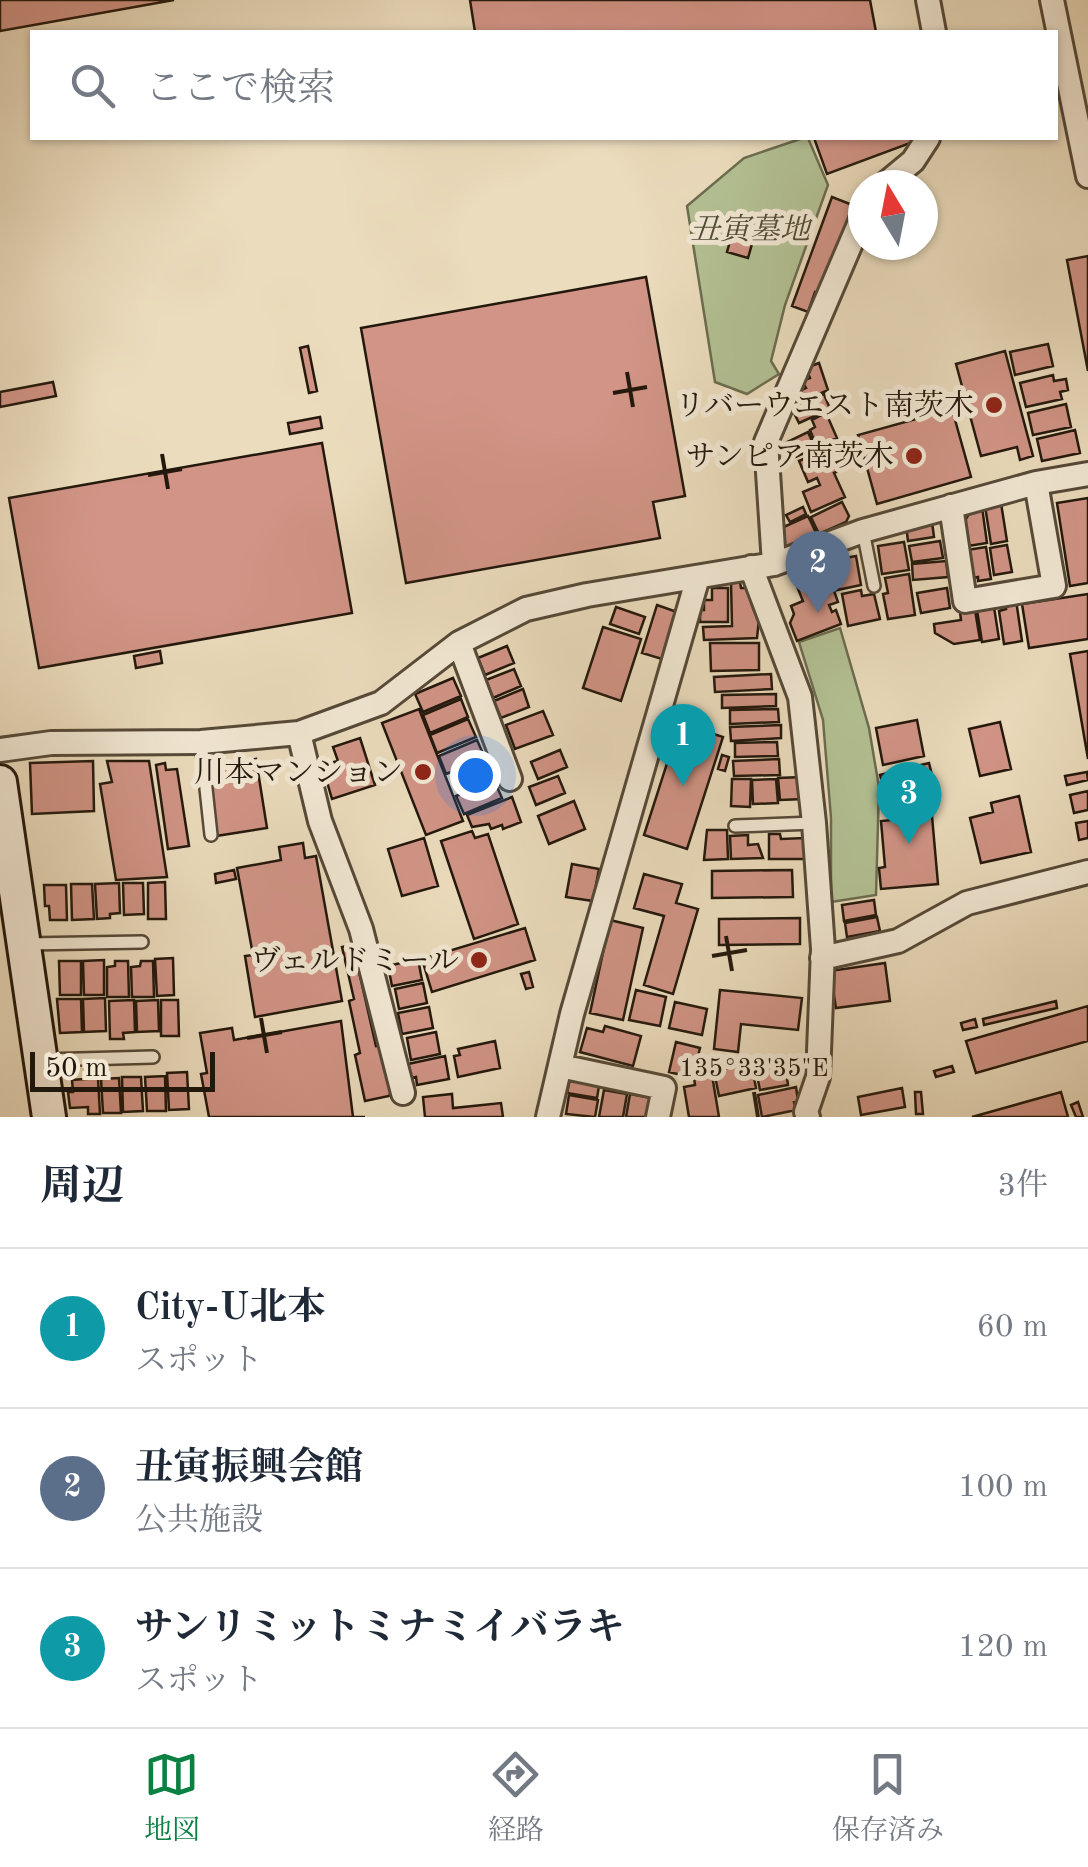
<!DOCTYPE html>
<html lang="ja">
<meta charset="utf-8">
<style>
body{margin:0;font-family:"Old Standard TT","Noto Serif JP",serif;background:#f6f6f7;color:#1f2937}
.compass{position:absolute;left:848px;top:170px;width:90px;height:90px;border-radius:50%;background:#fff;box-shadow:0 2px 8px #0004;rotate:350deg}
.scale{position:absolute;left:30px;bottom:25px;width:185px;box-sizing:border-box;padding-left:10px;border:5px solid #23180c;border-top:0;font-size:28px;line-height:35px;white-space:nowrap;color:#23180c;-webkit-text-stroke:8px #f2e8d4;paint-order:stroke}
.you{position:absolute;left:475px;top:775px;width:35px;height:35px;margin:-25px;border:8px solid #fff;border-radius:50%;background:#1a73e8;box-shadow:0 0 0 15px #1a73e833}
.badge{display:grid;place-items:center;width:65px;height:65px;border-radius:50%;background:#0b8043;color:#fff;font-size:32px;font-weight:700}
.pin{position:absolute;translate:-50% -82px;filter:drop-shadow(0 2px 5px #0008)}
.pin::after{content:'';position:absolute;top:52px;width:35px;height:30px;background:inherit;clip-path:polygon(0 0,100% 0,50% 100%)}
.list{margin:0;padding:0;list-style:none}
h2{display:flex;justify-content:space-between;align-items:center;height:130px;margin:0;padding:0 40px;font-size:42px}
h2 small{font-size:32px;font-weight:400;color:#747a83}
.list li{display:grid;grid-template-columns:65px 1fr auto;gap:30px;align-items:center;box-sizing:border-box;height:160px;padding:0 40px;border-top:2px solid #e0e1e3}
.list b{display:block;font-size:38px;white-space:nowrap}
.list p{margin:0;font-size:32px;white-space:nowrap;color:#747a83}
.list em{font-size:32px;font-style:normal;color:#747a83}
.icon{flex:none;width:55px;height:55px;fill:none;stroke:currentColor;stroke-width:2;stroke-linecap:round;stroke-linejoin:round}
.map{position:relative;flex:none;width:1088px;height:1117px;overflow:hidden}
.search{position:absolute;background:#fff;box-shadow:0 2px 8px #0004;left:30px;right:30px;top:30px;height:110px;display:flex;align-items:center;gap:25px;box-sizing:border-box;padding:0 35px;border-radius:0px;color:#747a83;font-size:38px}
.sheet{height:610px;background:#fff}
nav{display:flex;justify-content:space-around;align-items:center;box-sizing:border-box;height:140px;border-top:2px solid #e0e1e3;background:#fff;font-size:28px;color:#747a83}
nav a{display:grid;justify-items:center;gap:5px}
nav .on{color:#0b8043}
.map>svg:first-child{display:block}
.green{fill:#b3c194;stroke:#6b6c50;stroke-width:2.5}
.building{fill:#d19486;stroke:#23180c;stroke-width:2.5}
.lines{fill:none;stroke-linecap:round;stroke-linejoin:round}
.lane-casing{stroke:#554938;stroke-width:16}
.street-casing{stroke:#554938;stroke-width:28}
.secondary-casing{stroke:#23180c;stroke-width:38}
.lane{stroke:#f2e8d4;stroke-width:11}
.street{stroke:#f2e8d4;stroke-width:22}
.secondary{stroke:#f2e8d4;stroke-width:32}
.ticks{fill:none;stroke:#23180c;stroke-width:4}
.poi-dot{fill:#8f2418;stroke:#f2e8d4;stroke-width:4}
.labels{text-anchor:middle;stroke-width:10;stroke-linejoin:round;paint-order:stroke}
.park-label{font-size:30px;font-style:italic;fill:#4e4b35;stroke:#f2e8d4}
.poi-label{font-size:30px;fill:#23180c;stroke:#f2e8d4;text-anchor:end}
.ticks-label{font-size:25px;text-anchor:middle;fill:#23180c;stroke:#f2e8d4;stroke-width:10;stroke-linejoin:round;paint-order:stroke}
</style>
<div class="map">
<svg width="1088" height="1117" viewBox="0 0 1088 1117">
<rect width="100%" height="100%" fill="#ebdcbd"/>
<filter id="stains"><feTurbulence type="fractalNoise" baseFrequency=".002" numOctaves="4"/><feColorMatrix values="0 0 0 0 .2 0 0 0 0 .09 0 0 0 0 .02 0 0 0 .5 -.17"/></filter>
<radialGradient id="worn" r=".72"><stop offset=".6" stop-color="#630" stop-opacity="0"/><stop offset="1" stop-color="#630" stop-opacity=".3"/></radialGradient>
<path class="green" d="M803,138H808L828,185L785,305L771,361L779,374L747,394L715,382L687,206L744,158Z
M840,628L869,728L879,787L876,895L831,902V818L823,720L799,642Z"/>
<path class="building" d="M0,0H174L0,31Z
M470,0H870L876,32H475Z
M814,138H912L913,142L827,174Z
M832,197L855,206L822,294L815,292L808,312L792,306Z
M733,231L754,237L748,258L727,252Z
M1088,256V371L1067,260Z
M646,277L685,496L653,502L660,538L406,583L361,328Z
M1048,344L1053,366L1015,375L1010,352Z
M308,346L317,391L309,393L300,348Z
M1005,351L1033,456L1020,460L1017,447L981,456L956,364Z
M819,363L828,390L802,402L797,392L806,388L802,381L810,378L806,368Z
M1053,375L1054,381L1066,379L1068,390L1060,392L1062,399L1026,407L1020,383Z
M53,382L56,396L0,407V392Z
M824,394L830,409L799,423L792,409Z
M1066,404L1071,427L1033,435L1028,413Z
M952,409L971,477L877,504L858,435Z
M826,413L837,438L817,447L810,430L815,427L812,420Z
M320,417L322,428L290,434L288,423Z
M1075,430L1080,453L1042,461L1037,439Z
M808,432L815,448L789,460L781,445Z
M322,443L352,613L39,668L9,498Z
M833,446L843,469L834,473L845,497L811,512L803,492L820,485L817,478L808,482L799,461Z
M1088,498V583L1070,586L1057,503Z
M842,502L849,516L846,522L819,534L811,517Z
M1001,503L1007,541L991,544L985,506Z
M803,507L806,514L790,522L786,515Z
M982,507L987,543L968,546L964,522L972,509Z
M808,516L818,537L786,551L777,530Z
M932,522L934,537L908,541L906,526Z
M940,541L943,558L912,562L909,546Z
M904,542L909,570L882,574L878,546Z
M1007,545L1012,572L994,575L990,548Z
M986,547L991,579L978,581V577L972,578L967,550Z
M856,556L861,585L837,590L845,558Z
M946,561L948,577L913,580L912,564Z
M909,574L915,615L888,619L883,594L888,593L885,578Z
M821,575L822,579L829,577L838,602L829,605L832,612L836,610L841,624L797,641L790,623L794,614L791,606L803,601L796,584Z
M731,582H740L741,588H753L754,610H760L757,638L704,640L703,627L732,626Z
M712,588H728V622H700V610H704V600H712Z
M947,588L950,608L921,613L917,593Z
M861,590L862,596L874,594L880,619L848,626L842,594Z
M1088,594V639L1029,648L1022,604Z
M1016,600L1022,641L1004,644L999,611L1006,609L1005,602Z
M657,605L677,612L662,659L642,653Z
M616,607L645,617L639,634L610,624Z
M994,607L999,639L982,642L977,610Z
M975,610L980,640L954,644L935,633L934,624L961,620L960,612Z
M603,627L641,639L621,701L583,688Z
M710,643H759V670L711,671Z
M507,646L514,663L485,675L478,658Z
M160,651L162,663L136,668L134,656Z
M1088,651V759L1070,654Z
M514,669L521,686L493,698L486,680Z
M771,674L772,689L715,692L714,677Z
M453,678L461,696L423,712L415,694Z
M523,689L529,707L501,718L494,701Z
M776,694V706L722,708V695Z
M461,699L468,717L430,733L423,715Z
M419,709L463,821L426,835L382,723Z
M778,709L779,722L730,724V710Z
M543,711L553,735L515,749L506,725Z
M468,719L476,737L437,753L430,735Z
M917,720L924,756L883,765L876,728Z
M1000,722L1011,769L980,776L969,729Z
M680,723L723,737L687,849L644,835Z
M781,725V738L731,741L730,727Z
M360,738L375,785L332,799L322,765L338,761L333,747Z
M477,740L485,758L446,774L439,756Z
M777,742L778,756L735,757V743Z
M560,750L567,767L538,779L531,762Z
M722,755L729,757L725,771L718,769Z
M256,759L267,828L216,836L206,766Z
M779,759L780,775L734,776L733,761Z
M93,761L94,811L32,814L30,763Z
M107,761H149L167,877L116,880L100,784L112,782Z
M165,763L166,770L177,769L189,846L168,849L156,765Z
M929,763L938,800L924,804L922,795L888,803L880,775Z
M1087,772L1088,780L1067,785L1065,776Z
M558,776L565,793L536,805L529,787Z
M802,777L804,799L780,800L778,778Z
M732,779H751L750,807L731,806Z
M776,779L778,803L753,804L752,780Z
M494,780L502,798L464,814L456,796Z
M1088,791V810L1074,813L1070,795Z
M1019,796L1031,852L981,863L970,818L993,812L991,803Z
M512,797L521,822L503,829L502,825L491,829L489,824L472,827L467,815Z
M574,801L585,829L549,844L538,816Z
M932,816L938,884L881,889L879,868L885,867L881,821Z
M1088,821V838L1079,840L1076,823Z
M707,830H727L728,859L704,860Z
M472,831L475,838L488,834L518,924L474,939L441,841Z
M769,834H780L781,839L805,838V859H769Z
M748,835V845L758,844L763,858L731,859L730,836Z
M424,838L438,886L402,896L388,849Z
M303,843L305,858L316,856L342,1001L255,1017L245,956L253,955L237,868L281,860L279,847Z
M572,864L599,869L593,901L566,897Z
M234,870L236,879L216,883L215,874Z
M792,870L793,897L712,898V871Z
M644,874L682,884L676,903L698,909L673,994L644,985L664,916L634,908Z
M165,882L166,919H148V883Z
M119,883L120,913L110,914V918L97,919L95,884Z
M123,883H143L144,914L124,915Z
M71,884H92L94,919L72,920Z
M44,885H66L67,920H50L49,906H45Z
M874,900L876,915L844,921L842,905Z
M877,917L880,931L847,937L845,923Z
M800,918V944L719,945V919Z
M610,920L643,928L623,1020L590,1013Z
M525,928L535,960L432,992L422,959Z
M353,945L376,1046L384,1045L393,1087L389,1096L365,1101L355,1055L360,1053L349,1001L354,999L342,947Z
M173,958L174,995L157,996L155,959Z
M418,959L422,980L392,986L388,966Z
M104,960V995H84L83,961Z
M59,961H81V995H60Z
M115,961H128L129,997H107V967L115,966Z
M141,961H153L154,997H132L131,967L140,966Z
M885,963L890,1001L836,1008L830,971Z
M529,972L533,987L526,989L521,974Z
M423,983L427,1003L399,1009L395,989Z
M636,990L666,997L660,1026L629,1020Z
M720,990L802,998L798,1030L741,1024L738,1052L714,1049Z
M105,998L106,1031L84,1032L83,999Z
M57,999H81L82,1032L60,1033Z
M134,1000L135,1032L123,1033L124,1039H110L109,1001Z
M158,1000L159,1031L137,1032L136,1001Z
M161,1000H178L179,1036H161Z
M1056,1001L1057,1008L984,1025L983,1019Z
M675,1002L707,1009L702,1035L669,1028Z
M1088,1006V1041L976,1073L966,1041Z
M429,1007L433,1028L402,1034L398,1013Z
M975,1019L977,1027L963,1030L961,1023Z
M341,1021L353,1117H365H209L201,1074L207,1073L200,1033L232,1028L234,1040Z
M605,1026L641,1036L633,1066L580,1052L587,1028L603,1032Z
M436,1032L440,1054L411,1060L407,1038Z
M495,1041L500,1068L458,1077L454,1056L460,1055L458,1049Z
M676,1042L700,1048L696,1064L690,1062L686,1076L669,1072Z
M445,1056L449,1079L417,1085L416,1077L411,1078L408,1064Z
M792,1060L795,1077L787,1078L788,1085L760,1090L755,1066Z
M751,1063L756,1088L719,1096L714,1071Z
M952,1066L954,1072L936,1077L934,1071Z
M187,1072L189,1109L169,1110L167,1073Z
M571,1074L600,1080L597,1098L567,1093Z
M712,1075L719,1117H689L684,1087L695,1085L694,1078Z
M165,1076L166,1111H147L145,1077Z
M122,1077H141L143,1111L123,1112Z
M98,1078L100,1114H88V1107L70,1108L68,1092H73L72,1080Z
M119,1078L121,1113H103L101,1079Z
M796,1087L798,1101L794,1102L796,1110L762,1117L758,1095Z
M902,1088L905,1107L861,1115L858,1097Z
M604,1090L627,1094L623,1117H599Z
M915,1092H921L923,1114H916Z
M1061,1092L1068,1117H972Z
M452,1094L453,1108L501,1103L503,1117H425L423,1097Z
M630,1094L653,1098L650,1117H626Z
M569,1095L598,1100L595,1117L566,1114Z
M1078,1102L1083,1117H1076L1071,1105Z"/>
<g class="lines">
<g class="lane-casing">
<path id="lane" d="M863,531L874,586
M201,742L211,835
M735,826L814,823
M26,944L142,942
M43,1060L153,1057"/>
</g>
<g class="street-casing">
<path id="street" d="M928,0L934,32
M1052,0L1088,176
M884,185L913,161L928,138
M951,506L965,601L1054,586L1036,483
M774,564L766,442L863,215
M751,567L800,697L814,823L823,949L818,1077L806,1112L808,1117
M459,643L510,779
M299,733L320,821L361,929L403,1093
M0,750L51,743L201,742L299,733L381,703L459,643L526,609L587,595L774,564L863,531L1036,483L1088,474
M822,958L898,941L967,903L1088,872
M560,1066L664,1088L658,1117
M548,1117L572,1014L698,577"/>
</g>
<g class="secondary-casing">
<path id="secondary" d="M0,782L49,1117"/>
</g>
<use href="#lane" class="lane"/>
<use href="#street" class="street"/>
<use href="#secondary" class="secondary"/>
</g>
<path class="ticks" d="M627,372L633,407M613,393L647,387M162,454L168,489M148,475L182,469M726,936L732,971M712,956L747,950M261,1018L267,1053M247,1038L282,1032M754,1092L758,1117"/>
<g class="poi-dot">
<circle cx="994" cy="405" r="10"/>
<circle cx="914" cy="456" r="10"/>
<circle cx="423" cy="772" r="10"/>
<circle cx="479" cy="960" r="10"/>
</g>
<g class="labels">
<g class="park-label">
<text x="750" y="239">丑寅墓地</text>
</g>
<g class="poi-label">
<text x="974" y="415">リバーウエスト南茨木</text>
<text x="894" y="466">サンピア南茨木</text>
<text x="403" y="782">川本マンション</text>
<text x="459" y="970">ヴェルドミール</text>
</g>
</g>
<g class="ticks-label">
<text x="754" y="1076">135°33'35"E</text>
</g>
<rect width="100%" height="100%" filter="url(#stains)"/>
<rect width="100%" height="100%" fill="url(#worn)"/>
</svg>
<svg class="compass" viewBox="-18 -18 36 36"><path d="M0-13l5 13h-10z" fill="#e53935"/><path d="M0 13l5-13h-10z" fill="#747a83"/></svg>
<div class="scale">50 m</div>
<div class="you"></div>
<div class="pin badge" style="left:683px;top:786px;background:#0f9aa8">1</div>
<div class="pin badge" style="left:818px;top:613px;background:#5c6f8a">2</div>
<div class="pin badge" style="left:909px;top:844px;background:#0f9aa8">3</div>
<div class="search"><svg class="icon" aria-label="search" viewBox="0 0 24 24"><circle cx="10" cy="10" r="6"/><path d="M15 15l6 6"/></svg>ここで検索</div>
</div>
<section class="sheet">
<h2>周辺<small>3件</small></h2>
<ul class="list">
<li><span class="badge" style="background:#0f9aa8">1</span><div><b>City-U北本</b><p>スポット</p></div><em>60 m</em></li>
<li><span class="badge" style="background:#5c6f8a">2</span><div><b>丑寅振興会館</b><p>公共施設</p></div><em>100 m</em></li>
<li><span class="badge" style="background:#0f9aa8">3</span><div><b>サンリミットミナミイバラキ</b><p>スポット</p></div><em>120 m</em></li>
</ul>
</section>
<nav>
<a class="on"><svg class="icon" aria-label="map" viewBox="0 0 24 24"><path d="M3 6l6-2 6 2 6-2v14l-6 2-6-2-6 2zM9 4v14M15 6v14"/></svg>地図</a>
<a><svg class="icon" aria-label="directions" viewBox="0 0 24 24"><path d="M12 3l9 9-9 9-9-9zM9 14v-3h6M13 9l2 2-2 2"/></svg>経路</a>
<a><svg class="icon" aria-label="saved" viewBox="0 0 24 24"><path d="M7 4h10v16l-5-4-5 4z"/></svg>保存済み</a>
</nav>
